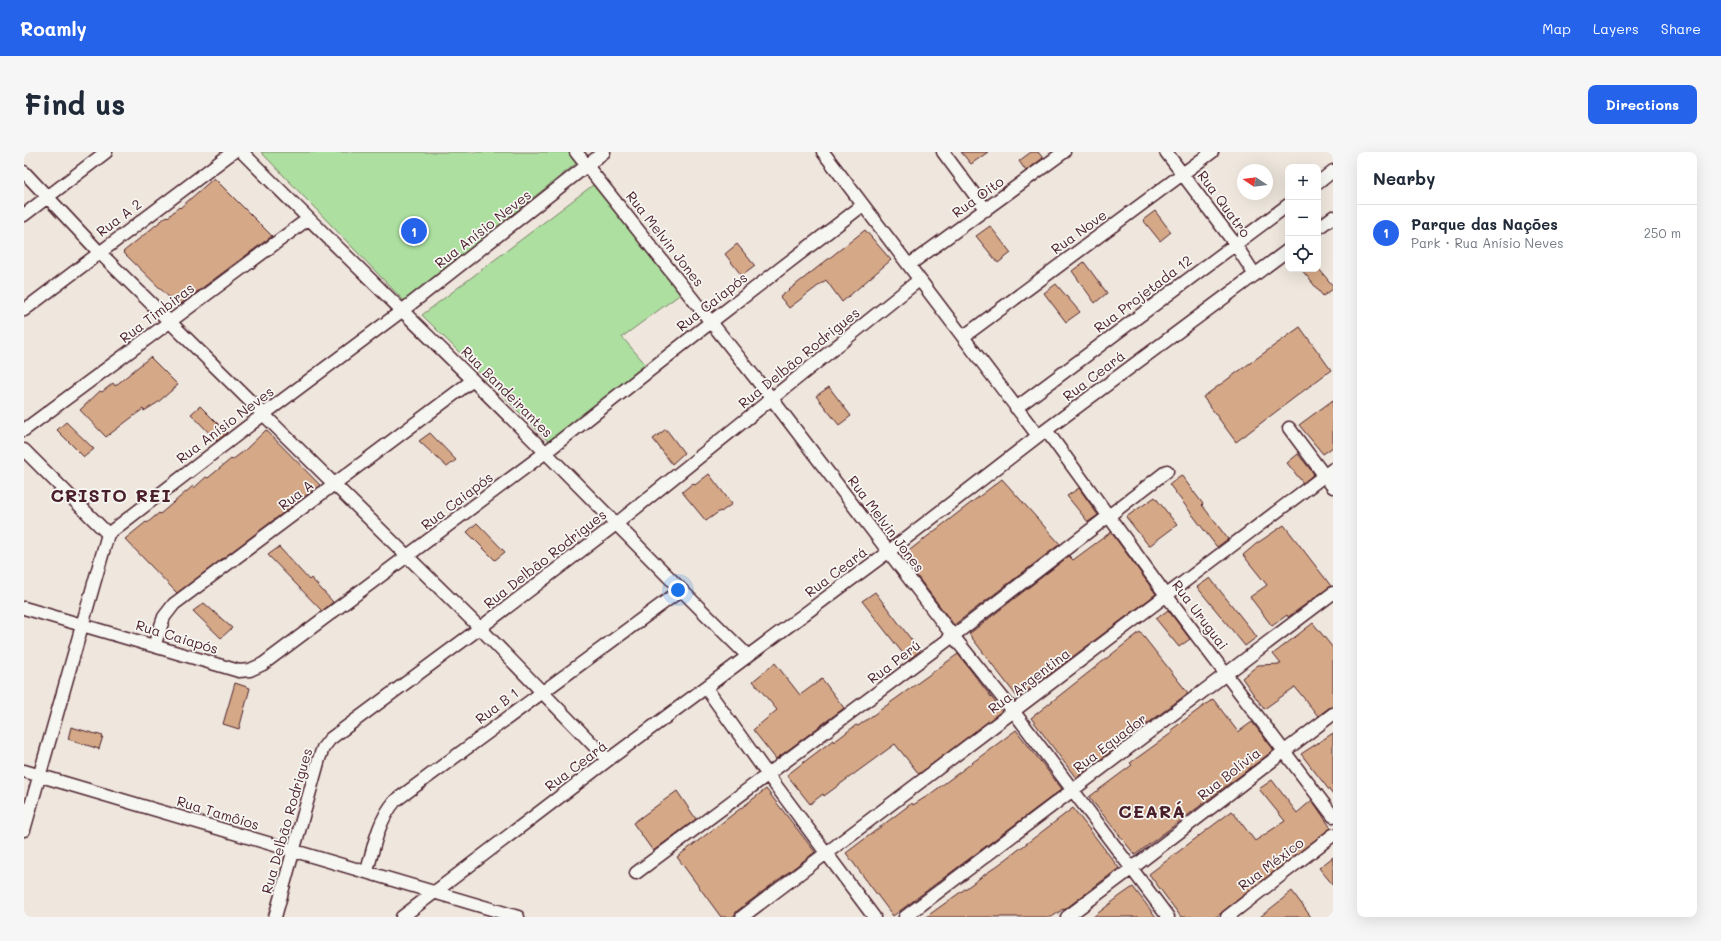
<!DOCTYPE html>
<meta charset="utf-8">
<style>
body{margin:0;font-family:Mali,sans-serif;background:#f6f6f7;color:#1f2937}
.controls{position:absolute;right:12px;top:12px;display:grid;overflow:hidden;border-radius:8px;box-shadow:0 4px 16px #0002}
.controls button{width:36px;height:36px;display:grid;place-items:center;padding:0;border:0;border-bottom:1px solid #e0e1e3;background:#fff;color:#1f2937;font:20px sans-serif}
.compass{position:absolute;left:1213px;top:12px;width:36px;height:36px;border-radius:50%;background:#fff;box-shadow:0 4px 16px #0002;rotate:283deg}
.you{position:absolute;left:654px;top:438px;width:14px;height:14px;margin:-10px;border:3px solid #fff;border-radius:50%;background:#1a73e8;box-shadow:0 0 0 6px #1a73e833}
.badge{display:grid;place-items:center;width:26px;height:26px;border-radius:50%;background:#2563eb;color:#fff;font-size:13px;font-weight:700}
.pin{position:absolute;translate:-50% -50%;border:2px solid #fff;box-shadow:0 1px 4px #0006}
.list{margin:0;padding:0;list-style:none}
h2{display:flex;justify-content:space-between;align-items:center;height:52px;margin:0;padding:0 16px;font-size:17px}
h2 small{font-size:13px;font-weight:400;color:#747a83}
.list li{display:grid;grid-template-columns:26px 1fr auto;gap:12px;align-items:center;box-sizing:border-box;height:56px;padding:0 16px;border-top:1px solid #e0e1e3}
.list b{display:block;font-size:15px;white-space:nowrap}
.list p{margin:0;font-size:13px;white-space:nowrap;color:#747a83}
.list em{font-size:13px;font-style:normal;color:#747a83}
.icon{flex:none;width:22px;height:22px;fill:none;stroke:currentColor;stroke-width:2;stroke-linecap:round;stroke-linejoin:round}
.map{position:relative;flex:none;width:1309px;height:765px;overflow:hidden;border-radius:8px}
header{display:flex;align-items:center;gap:24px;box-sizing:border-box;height:56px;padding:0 20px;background:#2563eb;color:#fff}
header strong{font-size:19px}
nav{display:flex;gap:22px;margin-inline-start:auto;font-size:14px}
.intro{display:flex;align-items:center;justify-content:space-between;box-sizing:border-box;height:96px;padding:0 24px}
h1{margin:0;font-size:28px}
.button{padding:10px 18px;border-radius:8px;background:#2563eb;color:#fff;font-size:14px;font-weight:700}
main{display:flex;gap:24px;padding:0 24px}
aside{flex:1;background:#fff;border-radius:8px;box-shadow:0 4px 16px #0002}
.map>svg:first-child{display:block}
.green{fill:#acdfa0;stroke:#7b7f66}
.building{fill:#d5a987;stroke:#4a1f2b}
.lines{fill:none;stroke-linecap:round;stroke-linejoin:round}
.minor-casing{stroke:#4a1f2b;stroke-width:15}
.minor{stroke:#f6f6f2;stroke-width:12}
.labels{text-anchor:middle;stroke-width:3.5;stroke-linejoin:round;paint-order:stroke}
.street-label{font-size:14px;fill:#4a1f2b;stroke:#f6f6f2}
.district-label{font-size:18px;font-weight:bold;letter-spacing:1px;fill:#4a1f2b;stroke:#f6f6f2}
</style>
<header>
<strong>Roamly</strong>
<nav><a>Map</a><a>Layers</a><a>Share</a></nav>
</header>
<div class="intro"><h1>Find us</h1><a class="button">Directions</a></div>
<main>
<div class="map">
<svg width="1309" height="765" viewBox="0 0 1309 765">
<rect width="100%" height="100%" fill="#efe7dd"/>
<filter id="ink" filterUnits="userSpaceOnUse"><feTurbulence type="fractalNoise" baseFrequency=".025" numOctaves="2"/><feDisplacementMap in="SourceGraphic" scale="8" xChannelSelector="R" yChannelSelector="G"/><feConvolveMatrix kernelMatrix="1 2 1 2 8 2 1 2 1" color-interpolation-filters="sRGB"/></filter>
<g filter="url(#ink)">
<path class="green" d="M237,0H545L554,10L380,149Z
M569,33L658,141L598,185L624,215L525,290L398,163Z"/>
<path class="building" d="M937,0H964L947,12Z
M1007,0H1014L1019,6L1002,19L995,9Z
M190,26L248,84L154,154L99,100L143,64L144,65L155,55L156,56Z
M1131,59L1147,80L1136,89L1119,68Z
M966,74L987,101L974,111L952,84Z
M841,78L867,108L818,150L802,128L765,156L756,145Z
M713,92L731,114L718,124L701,102Z
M1060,110L1083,141L1071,151L1048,119Z
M1277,117H1295L1309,134V137L1299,144Z
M1032,132L1056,160L1042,170L1020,141Z
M1276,175L1307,218L1212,290L1179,245Z
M126,205L154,233L133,251L120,259L119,257L82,285L56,258L76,239L78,240L89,231L91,234Z
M805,235L827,264L815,273L792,244Z
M1309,248V295L1299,302L1275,273Z
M176,254L203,281L193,289L167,262Z
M42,270L70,297L60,305L33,278Z
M642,277L660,301L648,312L629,287Z
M242,278L296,333L153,441L101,387L122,370L123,371L135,361L136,362L169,334L170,336L182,325L184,326L207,307L208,308L220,299Z
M406,281L432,308L423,315L395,289Z
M1274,302L1290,322L1279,331L1263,311Z
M685,322L708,352L697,360L696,359L682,369L658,340L669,331L671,333Z
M1157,323L1179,352L1178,353L1204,387L1193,395L1145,332Z
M978,327L1036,392L930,473L878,404Z
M1055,336L1074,363L1064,370L1043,344Z
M1131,345L1153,373L1125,394L1102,365Z
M453,371L481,400L471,408L443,380Z
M1260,373L1307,434L1264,465L1263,463L1248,474L1226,445L1243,433L1219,403L1232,392Z
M1087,380L1132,442L994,546L945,482L1045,404L1049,408Z
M255,395L285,428L287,426L309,450L298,459L244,403Z
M1186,426L1233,485L1221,494L1173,435Z
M851,440L896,499L884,508L838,449Z
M180,451L208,476L197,486L169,459Z
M1144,458L1166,487L1155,495L1132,467Z
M1289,471L1309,496V553L1294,564L1271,535L1240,557L1218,526L1234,513L1257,512L1249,502Z
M1116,480L1164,541L1052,626L1007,566Z
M934,502L978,559L895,622L871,592L800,644L799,642L786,652L763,623L809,588L810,590L832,573L834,574Z
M751,511L776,543L798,527L820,556L752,607L729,578L753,558L729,529Z
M211,531L226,536L215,577L199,572Z
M1189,547L1214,580L1228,570L1250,598L1111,703L1065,645L1108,613L1106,611L1149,580L1147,578Z
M47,575L79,584L75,597L44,587Z
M992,578L1038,637L869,764L822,701L888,651L889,653L905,643Z
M1309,581V643L1277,602Z
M1248,628L1273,661L1288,648L1307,676L1192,765H1157L1125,722L1208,659L1231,689L1261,669L1235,637Z
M742,637L791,700L713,759L709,765H697L653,705Z
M653,639L672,667L629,699L609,671Z
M1049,656L1095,716L1040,758L1039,757L1028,765H902L981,708Z
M1309,705V733L1295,716Z
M1109,735L1132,765H1069L1096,744Z
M1268,739L1287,765H1236L1256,749Z"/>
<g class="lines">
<g class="minor-casing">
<path id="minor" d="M218,0C308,91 401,180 491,270C569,347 645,427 724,504
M552,0L748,247L929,484L990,560L1144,765
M799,0L1014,284
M919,0L962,58
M1142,0L1211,92L1231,123
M0,20L75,100L456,476L584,608
M1294,31L1309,19
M0,63L82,0
M1294,76L1309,65
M885,113L1040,0
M0,158L209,0
M939,185L1188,0
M992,256L1264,53
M1265,276L1309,335
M0,278L284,67
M1022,278L1142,443L1309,664
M0,298L84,382
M0,456L215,519L226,518L239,512L522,300L687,170L839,53
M130,494L140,465L150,452L449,228
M682,536L744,623L850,765
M0,619L494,765
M0,678L84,382L240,262L379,158L580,0
M343,719C350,694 354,669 371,649L657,438
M612,721L929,484L1143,319
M251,765L295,607L299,596L306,587L456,476L592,372L895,128
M378,765L584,608L864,400L1014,284L1264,98
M718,765L1309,317
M881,765L1309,441
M1043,765L1107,717L1309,562
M1203,765L1309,683"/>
</g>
<use href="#minor" class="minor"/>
</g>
</g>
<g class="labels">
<g class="street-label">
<text transform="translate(954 45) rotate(-36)" y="5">Rua Oito</text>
<text transform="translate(1200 52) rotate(54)" y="5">Rua Quatro</text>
<text transform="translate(95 66) rotate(-37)" y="5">Rua A 2</text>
<text transform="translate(459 77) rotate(-38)" y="5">Rua Anísio Neves</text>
<text transform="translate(1055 80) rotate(-36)" y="5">Rua Nove</text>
<text transform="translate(641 87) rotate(52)" y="5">Rua Melvin Jones</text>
<text transform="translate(1119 142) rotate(-37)" y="5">Rua Projetada 12</text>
<text transform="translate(688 150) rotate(-38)" y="5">Rua Caiapós</text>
<text transform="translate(133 161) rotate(-37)" y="5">Rua Timbiras</text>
<text transform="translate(775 206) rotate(-39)" y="5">Rua Delbão Rodrigues</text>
<text transform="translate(1070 224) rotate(-37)" y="5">Rua Ceará</text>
<text transform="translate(483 240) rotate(45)" y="5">Rua Bandeirantes</text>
<text transform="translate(201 273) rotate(-37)" y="5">Rua Anísio Neves</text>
<text transform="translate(272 343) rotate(-37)" y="5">Rua A</text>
<text transform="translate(433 349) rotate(-37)" y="5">Rua Caiapós</text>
<text transform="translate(862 372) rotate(53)" y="5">Rua Melvin Jones</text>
<text transform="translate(521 407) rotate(-38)" y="5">Rua Delbão Rodrigues</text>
<text transform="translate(812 420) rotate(-37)" y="5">Rua Ceará</text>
<text transform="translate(1176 463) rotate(53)" y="5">Rua Uruguai</text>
<text transform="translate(153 485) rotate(17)" y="5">Rua Caiapós</text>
<text transform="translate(870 510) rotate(-37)" y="5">Rua Perú</text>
<text transform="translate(1005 529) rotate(-37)" y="5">Rua Argentina</text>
<text transform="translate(473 554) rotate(-37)" y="5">Rua B 1</text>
<text transform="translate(1086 591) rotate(-37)" y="5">Rua Equador</text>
<text transform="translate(552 614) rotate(-37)" y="5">Rua Ceará</text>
<text transform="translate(1205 622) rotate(-38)" y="5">Rua Bolívia</text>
<text transform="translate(194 661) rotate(17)" y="5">Rua Tamôios</text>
<text transform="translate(263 669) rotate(-74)" y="5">Rua Delbão Rodrigues</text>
<text transform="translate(1247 712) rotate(-37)" y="5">Rua México</text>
</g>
<g class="district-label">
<text x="87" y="350">CRISTO REI</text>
<text x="1128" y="666">CEARÁ</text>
</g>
</g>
</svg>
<div class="controls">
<button>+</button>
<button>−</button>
<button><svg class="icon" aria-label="locate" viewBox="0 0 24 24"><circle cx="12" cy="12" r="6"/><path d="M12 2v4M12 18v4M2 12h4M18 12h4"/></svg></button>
</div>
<svg class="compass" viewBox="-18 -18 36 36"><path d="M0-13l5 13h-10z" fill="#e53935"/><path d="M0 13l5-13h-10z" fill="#747a83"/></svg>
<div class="you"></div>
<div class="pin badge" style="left:390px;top:79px">1</div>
</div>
<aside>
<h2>Nearby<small></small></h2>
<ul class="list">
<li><span class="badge">1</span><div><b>Parque das Nações</b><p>Park · Rua Anísio Neves</p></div><em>250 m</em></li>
</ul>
</aside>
</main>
